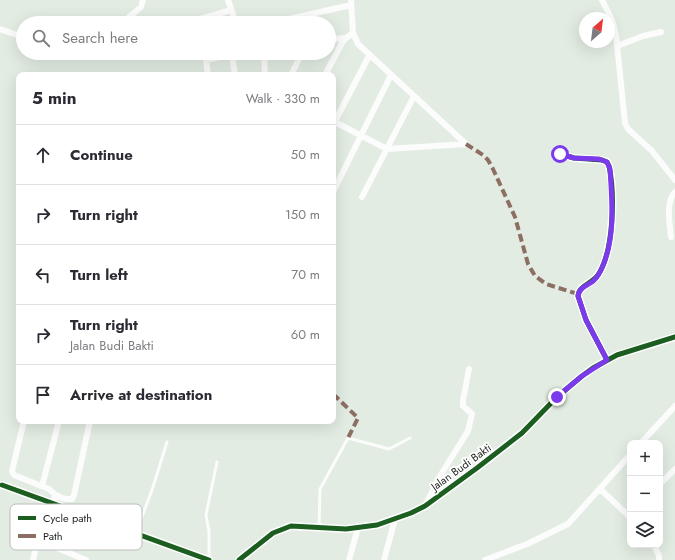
<!DOCTYPE html>
<meta charset="utf-8">
<style>
body{margin:0;font-family:Jost,sans-serif;background:#f7f7f7;color:#2b2b33}
.controls{position:absolute;right:12px;bottom:12px;display:grid;overflow:hidden;border-radius:8px;box-shadow:0 4px 16px #0002}
.controls button{width:36px;height:36px;display:grid;place-items:center;padding:0;border:0;border-bottom:1px solid #e1e1e2;background:#fff;color:#2b2b33;font:20px sans-serif}
.compass{position:absolute;left:579px;top:12px;width:36px;height:36px;border-radius:50%;background:#fff;box-shadow:0 4px 16px #0002;rotate:28deg}
.stop{position:absolute;width:12px;height:12px;margin:-9px;border:3px solid #7c3aed;border-radius:50%;background:#fff}
.stop.end{background:#7c3aed;border-color:#fff;box-shadow:0 1px 4px #0008}
.list{margin:0;padding:0;list-style:none}
h2{display:flex;justify-content:space-between;align-items:center;height:52px;margin:0;padding:0 16px;font-size:17px}
h2 small{font-size:13px;font-weight:400;color:#7c7c81}
.list li{display:grid;grid-template-columns:26px 1fr auto;gap:12px;align-items:center;box-sizing:border-box;height:60px;padding:0 16px;border-top:1px solid #e1e1e2}
.list b{display:block;font-size:15px;white-space:nowrap}
.list p{margin:0;font-size:13px;white-space:nowrap;color:#7c7c81}
.list em{font-size:13px;font-style:normal;color:#7c7c81}
.icon{flex:none;width:22px;height:22px;fill:none;stroke:currentColor;stroke-width:2;stroke-linecap:round;stroke-linejoin:round}
.map{position:relative;flex:none;width:675px;height:560px;overflow:hidden}
.search{position:absolute;background:#fff;box-shadow:0 4px 16px #0002;left:16px;top:16px;width:320px;height:44px;display:flex;align-items:center;gap:10px;box-sizing:border-box;padding:0 14px;border-radius:22px;color:#7c7c81;font-size:15px}
.panel{position:absolute;background:#fff;box-shadow:0 4px 16px #0002;left:16px;top:72px;width:320px;height:352px;border-radius:8px}
.map>svg:first-child{display:block}
.lines{fill:none;stroke-linecap:round;stroke-linejoin:round}
.lane{stroke:#fbfcfb;stroke-width:3}
.street{stroke:#fbfcfb;stroke-width:6}
.quiet{stroke:#8d6e63;stroke-width:4;stroke-dasharray:8 4;stroke-linecap:butt}
.cycleway-casing{stroke:#fff;stroke-width:8}
.cycleway{stroke:#1b5e20;stroke-width:5}
.route{stroke:#7c3aed;stroke-width:5}
.labels{text-anchor:middle;stroke-width:4;stroke-linejoin:round;paint-order:stroke}
.street-label{font-size:11px;fill:#1a221b;stroke:#fff}
.key{fill:#fff;stroke:#babdbb;stroke-width:1}
.key-label{font-size:11px;fill:#1a221b}
</style>
<div class="map">
<svg width="675" height="560" viewBox="0 0 675 560">
<rect width="100%" height="100%" fill="#e2ece2"/>
<g class="lines">
<path class="lane" d="M319,527L320,489L348,438L389,449L410,438
M136,533L153,487L167,442
M209,560V531L206,515L217,462"/>
<path class="street" d="M228,0L236,23
M351,0L353,33L358,44L466,144
M602,0L612,20L616,35L625,123L628,129L652,151L675,180
M190,22L231,10
M122,23L141,7L143,0
M271,23L351,5
M0,29L23,37
M329,39L346,38
M617,46L643,36L661,32
M264,53L265,75
M232,55L235,75
M179,56L188,53
M208,75L206,60L239,53
M291,75L302,53
M325,75L342,43L346,38L353,33
M333,121L387,149L466,144
M333,125L369,56
M560,154L574,158L602,160L607,162L609,166C615,193 614,251 598,275C592,284 579,285 578,296L586,320L607,360
M333,192L391,75
M362,197L414,96
M671,237C670,224 665,202 675,192
M24,421L12,471L14,475L49,489L56,495L52,502L38,540
M641,443L675,406
M660,484L675,469
M2,485L209,560
M42,486L59,421
M600,489L630,517
M56,495L62,498L67,499H72L74,495L90,421
M426,504L440,476L468,431L472,414L463,406V400L469,369
M654,545L659,556V560
M33,560L38,540L86,560
M239,560L273,533L291,526L346,529L377,525L411,513L425,506L477,468L522,433L557,397L582,376L593,368L617,355L675,337
M349,560L358,528
M384,560L395,519
M485,560L527,544L568,524L630,455"/>
<path class="quiet" d="M466,144L483,155L488,160L493,169L515,217L528,264L535,276L546,284L578,294
M333,394L358,418L348,438"/>
<g class="cycleway-casing">
<path id="cycleway" d="M560,154L574,158L602,160L607,162L609,166C615,193 614,251 598,275C592,284 579,285 578,296L586,320L607,360
M2,485L209,560
M239,560L273,533L291,526L346,529L377,525L411,513L425,506L477,468L522,433L557,397L582,376L593,368L617,355L675,337"/>
</g>
<use href="#cycleway" class="cycleway"/>
</g>
<g class="lines">
<path class="route" d="M557,397L582,376L607,360L586,320L578,296C579,288 586,286 592,282C596,279 599,274 601,270C616,239 612,202 610,169L607,162L599,159L574,158L560,154"/>
</g>
<g class="labels">
<g class="street-label">
<text transform="translate(461 467) rotate(-36)" y="4">Jalan Budi Bakti</text>
</g>
</g>
<rect x="10" y="504" width="132" height="46" rx="6" class="key"/>
<rect x="18" y="516" width="18" height="4" fill="#1b5e20"/>
<rect x="18" y="534" width="18" height="4" fill="#8d6e63"/>
<g class="key-label">
<text x="43" y="522">Cycle path</text>
<text x="43" y="540">Path</text>
</g>
</svg>
<div class="controls">
<button>+</button>
<button>−</button>
<button><svg class="icon" aria-label="layers" viewBox="0 0 24 24"><path d="M12 4l9 5-9 5-9-5zM3 14l9 5 9-5"/></svg></button>
</div>
<svg class="compass" viewBox="-18 -18 36 36"><path d="M0-13l5 13h-10z" fill="#e53935"/><path d="M0 13l5-13h-10z" fill="#7c7c81"/></svg>
<div class="stop" style="left:560px;top:154px"></div>
<div class="stop end" style="left:557px;top:397px"></div>
<div class="search"><svg class="icon" aria-label="search" viewBox="0 0 24 24"><circle cx="10" cy="10" r="6"/><path d="M15 15l6 6"/></svg>Search here</div>
<section class="panel">
<h2>5 min<small>Walk · 330 m</small></h2>
<ul class="list">
<li><svg class="icon" aria-label="ahead" viewBox="0 0 24 24"><path d="M12 20V5M6 11l6-6 6 6"/></svg><div><b>Continue</b></div><em>50 m</em></li>
<li><svg class="icon" aria-label="right" viewBox="0 0 24 24"><path d="M7 20v-9h11M14 6l5 5-5 5"/></svg><div><b>Turn right</b></div><em>150 m</em></li>
<li><svg class="icon" aria-label="left" viewBox="0 0 24 24"><path d="M17 20v-9H6M10 6l-5 5 5 5"/></svg><div><b>Turn left</b></div><em>70 m</em></li>
<li><svg class="icon" aria-label="right" viewBox="0 0 24 24"><path d="M7 20v-9h11M14 6l5 5-5 5"/></svg><div><b>Turn right</b><p>Jalan Budi Bakti</p></div><em>60 m</em></li>
<li><svg class="icon" aria-label="arrive" viewBox="0 0 24 24"><path d="M6 21V4h12l-3 4 3 4H6"/></svg><div><b>Arrive at destination</b></div></li>
</ul>
</section>
</div>
